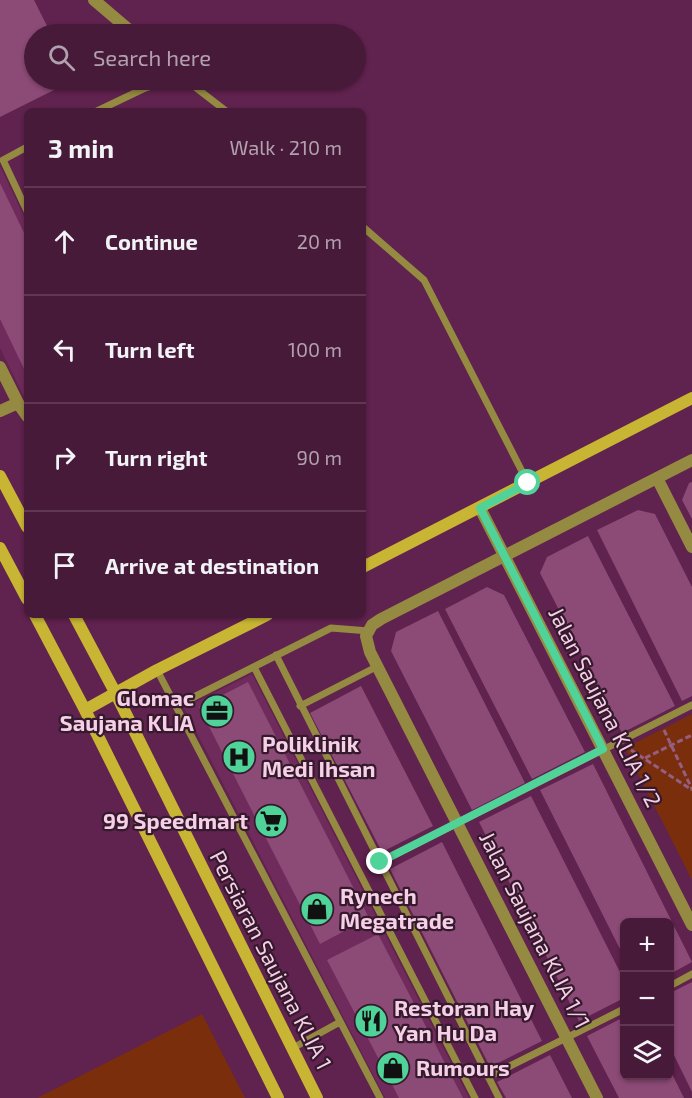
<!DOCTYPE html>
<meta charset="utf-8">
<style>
body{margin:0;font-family:"Exo 2",sans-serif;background:#4f2342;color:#f1f3f6}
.controls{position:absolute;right:18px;bottom:18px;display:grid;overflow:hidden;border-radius:9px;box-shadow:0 2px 4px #0004}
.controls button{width:54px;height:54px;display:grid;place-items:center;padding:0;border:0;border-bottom:2px solid #603854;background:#481a3a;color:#f1f3f6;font:30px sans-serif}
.stop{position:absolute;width:18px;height:18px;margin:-14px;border:4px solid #4fd399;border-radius:50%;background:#fff}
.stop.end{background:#4fd399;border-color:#fff;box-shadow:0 2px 6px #0008}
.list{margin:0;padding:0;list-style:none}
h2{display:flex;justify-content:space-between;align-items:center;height:78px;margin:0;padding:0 24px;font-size:26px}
h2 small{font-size:20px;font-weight:400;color:#b1a1af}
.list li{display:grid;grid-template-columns:39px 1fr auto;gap:18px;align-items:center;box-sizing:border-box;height:108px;padding:0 24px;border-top:2px solid #603854}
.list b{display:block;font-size:22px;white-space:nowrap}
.list em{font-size:20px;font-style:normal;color:#b1a1af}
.icon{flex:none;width:33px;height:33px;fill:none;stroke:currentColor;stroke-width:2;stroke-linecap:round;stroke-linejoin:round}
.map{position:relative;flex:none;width:692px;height:1098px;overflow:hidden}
.search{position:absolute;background:#481a3a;box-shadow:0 2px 4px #0004;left:24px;top:24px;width:342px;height:66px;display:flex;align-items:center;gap:15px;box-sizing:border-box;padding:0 21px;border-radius:33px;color:#b1a1af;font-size:22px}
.panel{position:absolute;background:#481a3a;box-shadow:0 2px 4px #0004;left:24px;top:108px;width:342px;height:510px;border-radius:9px}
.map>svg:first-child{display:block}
.built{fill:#6f2b5b}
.green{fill:#7b2e0c}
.building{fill:#8c4a76}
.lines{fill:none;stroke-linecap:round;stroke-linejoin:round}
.path{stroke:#945f83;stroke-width:3;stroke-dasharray:6 3;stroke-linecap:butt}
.lane{stroke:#958a41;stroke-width:7}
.street{stroke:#958a41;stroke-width:12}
.secondary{stroke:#c7b533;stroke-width:12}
.route{stroke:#4fd399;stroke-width:8}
.labels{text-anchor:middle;stroke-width:4.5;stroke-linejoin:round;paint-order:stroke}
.poi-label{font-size:22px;font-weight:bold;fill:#f6d0e7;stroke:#35192c;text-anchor:start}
.street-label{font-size:22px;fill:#f6d0e7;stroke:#35192c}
</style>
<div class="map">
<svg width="692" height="1098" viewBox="0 0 692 1098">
<rect width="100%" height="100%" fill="#60224e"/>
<path class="built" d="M0,166L27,223V403L0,348Z
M252,674L469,1098H385L184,708Z"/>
<path class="green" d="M692,714V880L625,748Z
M202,1014L245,1098H37Z"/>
<path class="building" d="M0,0H34L51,34H34V80H74L0,117Z
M0,183L27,239V375L0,319Z
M692,482V519L682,500L689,483Z
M638,510L655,514L692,587V696L682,701L597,530Z
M588,536L675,706L622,733L540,573L547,557Z
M487,587L504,595L585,752L532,779L445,609Z
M438,611L525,783L472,810L391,651L396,632Z
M248,682L369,918L320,944L199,707Z
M361,686L433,826L382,852L310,713Z
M593,764L692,962L670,974V922H624V957L540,790Z
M531,796L624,980V998L579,1021L479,822Z
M442,842L542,1041L490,1067L390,869Z
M378,934L463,1098H399L327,960Z
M692,982V1092L670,1047V993Z
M624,1017V1076H670V1070L684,1098H619L587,1036Z
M550,1055L572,1098H506L497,1082Z"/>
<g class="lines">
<path class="path" d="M664,730L692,789
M631,750L692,790
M645,758L692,735"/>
<path class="lane" d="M186,80L226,111
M97,111L143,89L168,80
M27,147L3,160L27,211
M363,227L424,280L528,483
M276,655L499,1098
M254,667L475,1098
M157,670L380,1098
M176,706L331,628L369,631
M300,706L378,666
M380,862L692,705
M670,986L692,974
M291,1049L340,1022
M488,1077L624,1009"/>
<path class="street" d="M94,0L134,34
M0,367L18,403L27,416
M0,411L18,403
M657,478L692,547
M480,508L692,925
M597,1098L370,652L366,636L372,625L381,619L692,460"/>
<path class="secondary" d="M0,476L27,527
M0,548L27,599
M363,567L692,398
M35,615L85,710L278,1098
M74,615L116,694L317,1098
M85,710L157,670L267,615"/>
</g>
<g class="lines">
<path class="route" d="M380,862L603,749L480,508L528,483"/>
</g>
<defs>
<g id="office-disc" transform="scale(1.725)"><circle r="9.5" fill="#4fd399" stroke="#35192c"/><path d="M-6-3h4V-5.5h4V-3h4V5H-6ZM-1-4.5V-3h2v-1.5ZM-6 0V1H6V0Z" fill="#111"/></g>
<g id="hospital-disc" transform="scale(1.725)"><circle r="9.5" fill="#4fd399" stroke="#35192c"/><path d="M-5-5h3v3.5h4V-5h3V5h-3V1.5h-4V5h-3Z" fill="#111"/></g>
<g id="supermarket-disc" transform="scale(1.725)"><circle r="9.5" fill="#4fd399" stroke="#35192c"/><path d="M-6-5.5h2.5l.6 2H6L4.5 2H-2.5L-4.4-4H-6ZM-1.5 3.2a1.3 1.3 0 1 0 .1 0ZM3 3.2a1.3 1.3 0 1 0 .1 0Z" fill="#111"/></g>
<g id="shop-disc" transform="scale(1.725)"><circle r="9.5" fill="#4fd399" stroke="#35192c"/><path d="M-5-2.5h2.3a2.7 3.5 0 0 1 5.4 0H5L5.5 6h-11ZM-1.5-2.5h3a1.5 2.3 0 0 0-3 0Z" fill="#111"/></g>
<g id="restaurant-disc" transform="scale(1.725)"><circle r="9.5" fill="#4fd399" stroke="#35192c"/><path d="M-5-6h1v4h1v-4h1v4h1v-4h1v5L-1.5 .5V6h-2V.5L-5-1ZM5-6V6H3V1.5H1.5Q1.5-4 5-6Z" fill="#111"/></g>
</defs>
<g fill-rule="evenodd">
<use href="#office-disc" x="217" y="711"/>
<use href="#hospital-disc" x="239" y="757"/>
<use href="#supermarket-disc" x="271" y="821"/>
<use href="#shop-disc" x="317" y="909"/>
<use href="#restaurant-disc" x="371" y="1021"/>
<use href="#shop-disc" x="393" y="1068"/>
</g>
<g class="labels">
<g class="poi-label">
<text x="194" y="706" text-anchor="end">Glomac<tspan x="194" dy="25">Saujana KLIA</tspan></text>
<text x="262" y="752">Poliklinik<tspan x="262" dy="25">Medi Ihsan</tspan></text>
<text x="248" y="829" text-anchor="end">99 Speedmart</text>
<text x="340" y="904">Rynech<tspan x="340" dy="25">Megatrade</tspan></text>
<text x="394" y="1016">Restoran Hay<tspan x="394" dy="25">Yan Hu Da</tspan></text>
<text x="416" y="1076">Rumours</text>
</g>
<g class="street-label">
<text transform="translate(605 707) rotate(63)" y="8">Jalan Saujana KLIA 1/2</text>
<text transform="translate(535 930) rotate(63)" y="8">Jalan Saujana KLIA 1/1</text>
<text transform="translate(271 960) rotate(63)" y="8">Persiaran Saujana KLIA 1</text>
</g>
</g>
</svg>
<div class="controls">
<button>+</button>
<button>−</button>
<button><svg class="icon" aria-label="layers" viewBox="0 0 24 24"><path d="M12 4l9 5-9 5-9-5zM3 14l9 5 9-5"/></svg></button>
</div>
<div class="stop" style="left:528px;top:483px"></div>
<div class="stop end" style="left:380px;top:862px"></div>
<div class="search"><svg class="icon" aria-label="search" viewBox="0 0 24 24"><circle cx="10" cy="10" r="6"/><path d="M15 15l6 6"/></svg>Search here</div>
<section class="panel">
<h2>3 min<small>Walk · 210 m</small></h2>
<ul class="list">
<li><svg class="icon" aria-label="ahead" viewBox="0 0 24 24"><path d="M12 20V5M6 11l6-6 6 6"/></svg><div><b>Continue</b></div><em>20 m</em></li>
<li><svg class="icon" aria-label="left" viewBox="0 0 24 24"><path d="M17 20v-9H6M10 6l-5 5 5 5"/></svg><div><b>Turn left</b></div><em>100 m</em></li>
<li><svg class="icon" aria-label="right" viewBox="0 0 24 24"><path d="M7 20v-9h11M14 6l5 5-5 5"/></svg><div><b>Turn right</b></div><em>90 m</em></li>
<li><svg class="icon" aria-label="arrive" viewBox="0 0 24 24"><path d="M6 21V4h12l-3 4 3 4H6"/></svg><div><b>Arrive at destination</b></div></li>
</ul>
</section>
</div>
